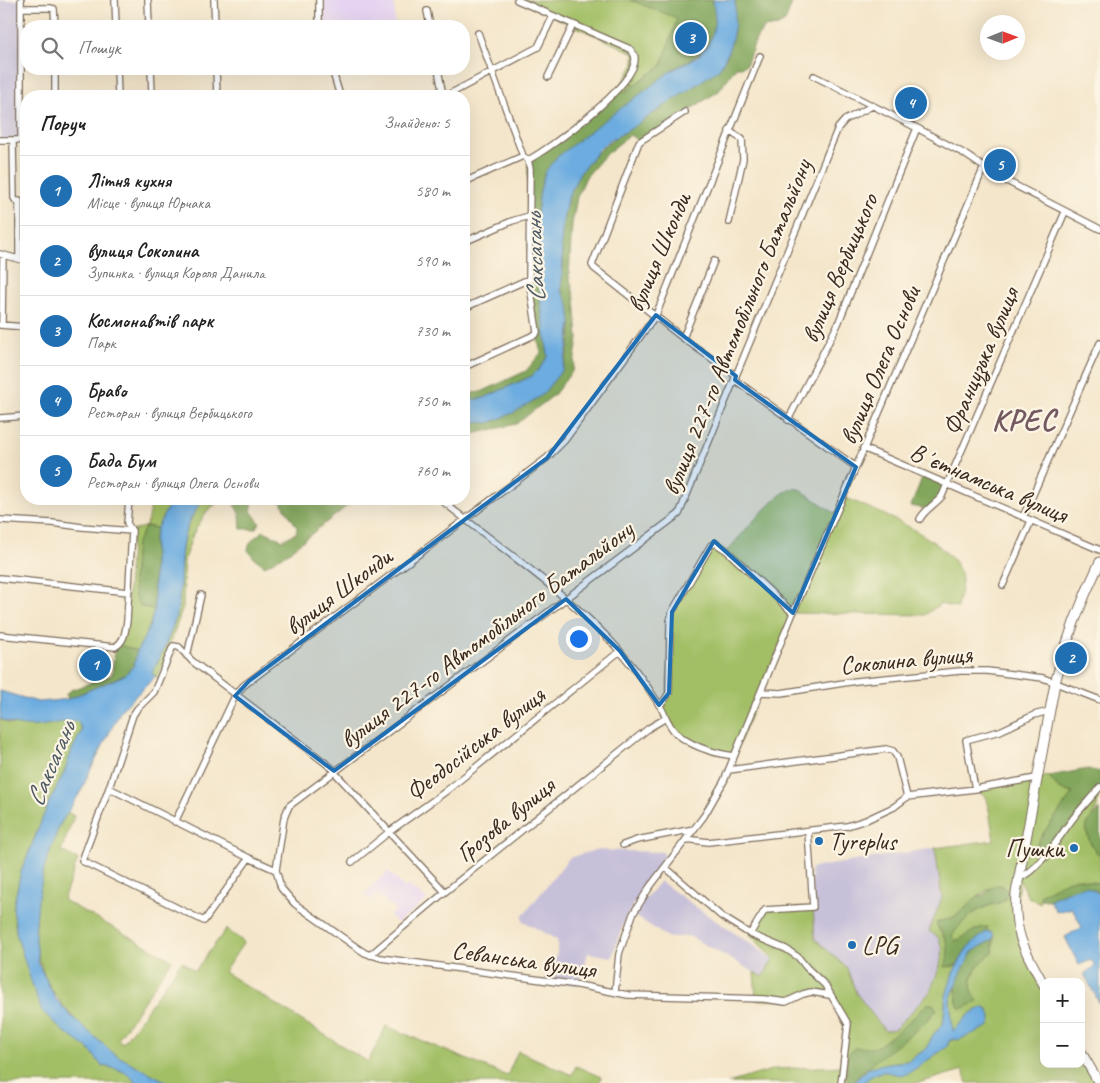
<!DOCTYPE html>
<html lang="uk">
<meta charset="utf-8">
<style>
body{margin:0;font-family:Caveat,sans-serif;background:#f6f6f6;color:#222}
.controls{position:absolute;right:15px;bottom:15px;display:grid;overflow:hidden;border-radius:10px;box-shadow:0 5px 20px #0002}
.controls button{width:45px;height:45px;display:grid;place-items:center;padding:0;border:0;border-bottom:1px solid #e0e0e0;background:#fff;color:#222;font:25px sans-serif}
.compass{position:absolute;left:980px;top:15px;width:45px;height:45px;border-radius:50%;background:#fff;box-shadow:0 5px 20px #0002;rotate:89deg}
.you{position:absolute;left:578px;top:638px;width:18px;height:18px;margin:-12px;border:4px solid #fff;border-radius:50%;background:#1a73e8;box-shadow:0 0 0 8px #1a73e833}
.badge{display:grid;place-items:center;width:32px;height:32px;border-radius:50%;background:#1f6fb2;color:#fff;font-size:16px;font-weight:700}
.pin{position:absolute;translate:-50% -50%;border:2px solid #fff;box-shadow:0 1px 5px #0006}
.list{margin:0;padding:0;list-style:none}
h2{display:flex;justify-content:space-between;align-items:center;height:65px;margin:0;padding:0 20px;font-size:21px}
h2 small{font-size:16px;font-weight:400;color:#767676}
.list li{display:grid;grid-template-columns:32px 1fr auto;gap:15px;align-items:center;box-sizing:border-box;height:70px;padding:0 20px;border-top:1px solid #e0e0e0}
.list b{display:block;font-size:19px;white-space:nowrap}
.list p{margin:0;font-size:16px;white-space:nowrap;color:#767676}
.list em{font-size:16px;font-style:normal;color:#767676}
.icon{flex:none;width:28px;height:28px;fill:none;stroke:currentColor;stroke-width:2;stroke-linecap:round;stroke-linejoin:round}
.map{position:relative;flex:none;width:1100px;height:1083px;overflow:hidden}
.search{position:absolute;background:#fff;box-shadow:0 5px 20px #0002;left:20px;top:20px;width:450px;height:55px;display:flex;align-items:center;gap:12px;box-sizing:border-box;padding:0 18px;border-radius:20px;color:#767676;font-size:19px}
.panel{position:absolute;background:#fff;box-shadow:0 5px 20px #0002;left:20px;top:90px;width:450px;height:415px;border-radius:20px}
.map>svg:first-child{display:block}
.built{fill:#e5d3f1}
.industrial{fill:#c7c0d9}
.green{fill:#a3bf66;stroke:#6f7442}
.forest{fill:#82a65b;stroke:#5e683c}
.water{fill:#6cace0;stroke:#546b7f}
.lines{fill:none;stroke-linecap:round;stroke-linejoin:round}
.street-casing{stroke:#7c6c5b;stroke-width:8}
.secondary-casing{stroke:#7c6c5b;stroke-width:11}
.street{stroke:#fff;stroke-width:5.5}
.secondary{stroke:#fff;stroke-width:9}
.marked{fill:#1f6fb2;fill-opacity:0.2;stroke:#1f6fb2;stroke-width:4;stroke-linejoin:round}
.poi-dot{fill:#1f6fb2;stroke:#fcf5e5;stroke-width:2}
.labels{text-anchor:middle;stroke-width:4.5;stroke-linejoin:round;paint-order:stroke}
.street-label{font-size:25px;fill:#3b2a1e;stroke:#fcf5e5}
.poi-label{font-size:25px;fill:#3b2a1e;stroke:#fcf5e5;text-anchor:start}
.water-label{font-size:26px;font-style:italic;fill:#4c5862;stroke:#fcf5e5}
.district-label{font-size:30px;font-weight:bold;letter-spacing:1px;fill:#745a60;stroke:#fcf5e5}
</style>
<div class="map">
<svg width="1100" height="1083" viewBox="0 0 1100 1083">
<rect width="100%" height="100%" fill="#fcf5e5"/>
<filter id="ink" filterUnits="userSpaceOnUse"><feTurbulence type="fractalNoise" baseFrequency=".02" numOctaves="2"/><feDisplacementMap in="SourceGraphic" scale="10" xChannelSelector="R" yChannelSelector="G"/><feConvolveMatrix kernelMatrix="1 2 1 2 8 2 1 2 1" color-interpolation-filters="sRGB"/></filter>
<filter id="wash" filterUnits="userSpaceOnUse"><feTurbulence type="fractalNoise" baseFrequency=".0096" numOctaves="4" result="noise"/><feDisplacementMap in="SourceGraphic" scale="20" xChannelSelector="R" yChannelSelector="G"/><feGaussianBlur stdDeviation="1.12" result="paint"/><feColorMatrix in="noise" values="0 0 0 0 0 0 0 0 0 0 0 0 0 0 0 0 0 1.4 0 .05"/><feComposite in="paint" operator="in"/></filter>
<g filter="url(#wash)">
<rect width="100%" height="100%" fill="#f4e6cb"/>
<path class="built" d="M324,0H394L395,26H324Z
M388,871L405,888L408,885L427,900L397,923L390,915L396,910L377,895L371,900L364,894Z"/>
<path class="industrial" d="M0,0H21V140H0Z
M935,848L942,898L929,931L938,937L943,950L940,966L930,992L895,1029L885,1032L856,993L847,968L815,939L811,868Z
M595,850L663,852L665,857L637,898L624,922L612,957L588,953L578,985L552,982L550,975L552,966L556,957L558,946L557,940L523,921L522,917L569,858Z
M660,881L700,910L773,959L763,977L689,936L669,938L635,916L642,902Z"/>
<path class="green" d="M517,0H713V32L662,65L624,92L619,88L634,64V53Z
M794,488L801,490L836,514L844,497C875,511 960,542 962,581C962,589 958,600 957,608L940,604L925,615L793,613L734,756L711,752L674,730L659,705L667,697L672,612L715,543L727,551C741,536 775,492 794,488Z
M153,499H172L157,528L146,526L136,545L135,555L133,582L135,596L140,606L154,610L149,628L137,651L119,645L125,636L132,531L146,526Z
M204,499H222L207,511L193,534L184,560L183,607L158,678L152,673C163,651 176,626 179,601C183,560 175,534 204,499Z
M0,719L10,724L75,721L78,722L82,730L72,750L64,773L49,802L21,872L13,908L17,937L42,1011L89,1049L102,1066C117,1069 127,1070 136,1083H0Z
M1049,776L1059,789L1073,793L1042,835L1038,844V851L1097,791C1100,807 1095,811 1088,823C1083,833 1093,849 1100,856V884L1077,878L1041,894L1040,903L1028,897L1019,880L1015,919L1044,984V1064H1081V1051L1099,1083H967L963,1070L918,1083H863L869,1077L880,1072L915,1069L948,1046V1042L988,1027C992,1020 991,1016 988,1009L984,1007L971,1013L953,1032L950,1000L956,986L957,1003L972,994C969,975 978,963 993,953L994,937L989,931L986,932L987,927L955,941L952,936C961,920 980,906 1000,903L1002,885C985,885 970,907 955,916C950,920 943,921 936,923C939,932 947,939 949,950C949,956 949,960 950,967L957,965L953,973L946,996L943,1024L933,1035L926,1049L908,1061L888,1063L856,1079L852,1083H728L775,1069L843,1066L848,1028L830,995L811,992L790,1001L756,1000L754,972L763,977L773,959L750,934L765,910L813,907L815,939L847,968L856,993L885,1031L895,1029L930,992L940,966L943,949L938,937L929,931L942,898L935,848L994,840L987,798L975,789Z
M67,812L74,816L61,851L78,859L63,900L172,960L118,1039L123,1043L182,961L195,971L226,929L244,942L224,972L368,1062L386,1026L507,1076L518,1051L572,1075L576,1066L601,1077L599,1083H171L165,1081C148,1072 131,1064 114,1054C104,1048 94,1038 86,1030C41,988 29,954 39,894C44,866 52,836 67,812Z"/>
<path class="forest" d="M630,0H713C717,12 716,34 708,45C697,59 681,63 668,73C626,105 586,139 545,172L540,191L535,231L540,298L548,356L540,368L532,376L484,398L464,401V394L481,392L526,371L541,353C524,291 528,224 528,160L542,153L619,88L625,92L662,65L677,18Z
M735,0H793L785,22L778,26L764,28L756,39L746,65L741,67H736L719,91L639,142L630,135L606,154L586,177L577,197L572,224L569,276L575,298L578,339L573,370L554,395L516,424L464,436V421L489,423C500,415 559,376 562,369C568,357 571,337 571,324C571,313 565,302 562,291C559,283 564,271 563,261C563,255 561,249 561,243C562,193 583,155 627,131L726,59L734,31Z
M923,475L947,485L942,496L926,509L911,506Z
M236,499H255L253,502L251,511L260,523L255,529H241L240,515L235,506Z
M279,499H356L286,554L265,566L254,558L248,550C249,541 256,536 264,531L282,540L296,533L297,527Z
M146,526L157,528L154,539V610L140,606L135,596L133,582L135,555L136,544Z
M119,645L137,651L134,665L125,675L68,699L66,694L71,690L112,675L115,647Z
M1088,769L1100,772V796L1097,791L1043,857L1038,851L1037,844L1042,835L1073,793L1059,789L1049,776Z
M1100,809V856C1093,849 1085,836 1087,825C1089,820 1096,813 1100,809Z
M1077,878L1100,884V894L1094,889L1071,890L1049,900L1040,899L1041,894L1066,881Z
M995,885C1002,885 1012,891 1005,899C1001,904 996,903 991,905C975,909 960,923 952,936L955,941C967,937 975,926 988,927L986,932L968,947L957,965L945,967C949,955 949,945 943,934C941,930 938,928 936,923L956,916L970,904L974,899L983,895Z
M993,939V953C976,964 962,982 978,1001L967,1007L960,1009L957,1003L956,986L959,977L972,952Z
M927,1004H933L937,1010C913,1039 876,1054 852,1083H848C847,1073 844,1056 853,1049C859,1045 869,1050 876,1047C881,1045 884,1041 889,1038C903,1028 914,1017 927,1004Z"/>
<path class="water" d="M713,0H735C736,25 733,49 718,70L627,131L610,140L599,149L579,174L567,200L563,221L561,244L563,261L561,290L569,305L571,323L568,346L562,370L542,395L515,412L489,423L464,421V401L484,398L532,376L540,368L548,356L540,298L535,231L540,191L545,172L556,158L594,128L646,90L669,72L697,57L709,43L713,32L715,17Z
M172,499H204C175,534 183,559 179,601C176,625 163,651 152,673L155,676L153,679L121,710L89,773L81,791L59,826L44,869L38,901L35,933L39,965L55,998L69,1014L114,1054L165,1081L171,1083H136C127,1070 117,1069 102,1066L89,1049L62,1030L42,1011L31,981L17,937L13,908L21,872L49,802L64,773L72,750L82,730L78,722L75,721C43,723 32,733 0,719V691L38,702L51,701L68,699L125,675L134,665L137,651L149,628L154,610V539L157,528Z
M1086,886L1100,894V1004L1084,974L1095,966L1091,960L1079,965L1065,937L1082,927L1072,908L1057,912L1049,900L1071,890Z
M986,932H991L994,935L993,939L972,952L959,977L950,1000L953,1031L971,1013L984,1007L988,1009C991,1016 993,1020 988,1027L958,1040L953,1039L948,1042V1046L909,1073C891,1080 887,1061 863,1083H852L870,1067L888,1063L908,1061L926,1049L933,1035L943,1024L946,996L953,973L968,947Z"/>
</g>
<g filter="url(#ink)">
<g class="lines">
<g class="street-casing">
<path id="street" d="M21,0V140
M115,0L116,26
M148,0L149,26
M214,0L215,26
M319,0V26
M21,8H50L54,9L55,26
M427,11L430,26
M478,33L523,156L528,160
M117,69L118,96
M216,69L217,96
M332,69L340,96
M438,69L443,96
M814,76L917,128L963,153L997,176L1100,229
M548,77L573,25
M55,96V69
M151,96L152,93L151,69
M446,96L538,47L553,16
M685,112L639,142L592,265L594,268L683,338L736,376
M0,140H26
M13,140L14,198L16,201H19V259
M464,182L523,156
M729,222L743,159L742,139L729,131
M464,242L512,221L529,216
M0,254L26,261
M464,308L529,279
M0,325L26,327
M2,325L3,255
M683,338L714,261
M464,367L536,334L537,332L529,279L530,169L528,160C551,148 635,86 635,59C635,55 633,52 630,49L517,0
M735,380L856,467L984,167
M0,418L26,416
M788,420L838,324L917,128
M863,448L1100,550
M440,499C496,545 559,587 609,639C628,659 645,682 660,706C665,714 668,725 675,732C691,747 713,753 734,756
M1023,517L1100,343
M920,519C925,509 935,505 942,496L1065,212
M0,520L52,523L82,527L132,531
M0,578L128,592
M1003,585L1031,521
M0,635L115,647C125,641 125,632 127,621L132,531L127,523L129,499
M187,656L201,595
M761,692L781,693L856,681L960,671H987L1043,678L1100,700
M659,705L664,701L669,693L670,621L672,612L711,545L715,543L727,551L793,613
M729,770L886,749L893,751L897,757L907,797
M109,788L249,858L276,870L281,888L295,904L356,947L365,953L381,958L578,985L628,995L764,999L786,1002L803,994L811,992L830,995
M975,789L966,740L1000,731L1034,715L1049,711
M175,822L235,696L243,686L547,458L565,440L656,315L760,56
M686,839L708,842L847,826L866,820L894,807L907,797L975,789L1036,778
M623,845L637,840L694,829
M249,858L204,921L82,861L109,788L133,715L137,709L154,692L173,646L179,647L192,661L332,768L337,775L445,892
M352,862L389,832L445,792L620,651
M665,867L721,916L750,934L786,949L798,957L807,968L825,985L848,1024L841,1083
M276,870L284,818L289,806L679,514L838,128L845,120L872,106
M1018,879C1042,868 1059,836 1075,816C1083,806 1092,797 1100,787
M750,934L765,910L813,907L808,831
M370,955L445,892L649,728L666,718
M615,992L619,954L633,914L649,888L704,816L724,781L793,613L856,467"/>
</g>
<g class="secondary-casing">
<path id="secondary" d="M1044,985C1025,951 1013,933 1016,893L1055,683C1066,640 1081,601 1100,562
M1081,1052L1099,1083"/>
</g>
<use href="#street" class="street"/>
<use href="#secondary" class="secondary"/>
</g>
</g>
<path class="marked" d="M656,315L736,376L735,380L856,467L793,613L714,541L672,612L669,693L659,705L620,651L566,599L334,771L235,696L249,681L547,458Z"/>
<g class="poi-dot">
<circle cx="819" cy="841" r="5"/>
<circle cx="1074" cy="848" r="5"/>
<circle cx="852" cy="945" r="5"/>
</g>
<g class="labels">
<g class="street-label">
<text transform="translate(658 252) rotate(-67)" y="9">вулиця Шконди</text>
<text transform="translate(839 268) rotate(-67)" y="9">вулиця Вербицького</text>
<text transform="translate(736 327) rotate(-68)" y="9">вулиця 227-го Автомобільного Батальйону</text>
<text transform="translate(980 361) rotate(-67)" y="9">Французька вулиця</text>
<text transform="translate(879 365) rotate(-67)" y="9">вулиця Олега Основи</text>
<text transform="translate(989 482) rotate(23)" y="9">Вʼєтнамська вулиця</text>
<text transform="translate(338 591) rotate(-37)" y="9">вулиця Шконди</text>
<text transform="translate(486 634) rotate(-37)" y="9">вулиця 227-го Автомобільного Батальйону</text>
<text transform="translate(906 659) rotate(-5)" y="9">Соколина вулиця</text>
<text transform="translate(475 743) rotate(-38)" y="9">Феодосійська вулиця</text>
<text transform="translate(505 819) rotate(-39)" y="9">Грозова вулиця</text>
<text transform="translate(524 959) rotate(8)" y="9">Севанська вулиця</text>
</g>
<g class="poi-label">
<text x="829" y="850">Tyreplus</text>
<text x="1064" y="857" text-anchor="end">Пушки</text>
<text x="862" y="954">LPG</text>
</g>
<g class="water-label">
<text transform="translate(534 258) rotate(-92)" y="9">Саксагань</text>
<text transform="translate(50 764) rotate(-67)" y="9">Саксагань</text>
</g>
<g class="district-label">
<text x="1024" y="430">КРЕС</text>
</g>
</g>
</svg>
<div class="controls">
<button>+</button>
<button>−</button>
</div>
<svg class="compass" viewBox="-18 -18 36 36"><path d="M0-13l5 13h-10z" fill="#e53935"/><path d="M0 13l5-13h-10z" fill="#767676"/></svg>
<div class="you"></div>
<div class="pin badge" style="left:95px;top:665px">1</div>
<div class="pin badge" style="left:1071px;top:658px">2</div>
<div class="pin badge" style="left:691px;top:38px">3</div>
<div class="pin badge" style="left:911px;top:103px">4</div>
<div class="pin badge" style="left:1000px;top:165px">5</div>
<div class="search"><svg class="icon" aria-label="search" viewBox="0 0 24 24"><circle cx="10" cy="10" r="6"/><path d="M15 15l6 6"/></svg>Пошук</div>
<section class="panel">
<h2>Поруч<small>Знайдено: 5</small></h2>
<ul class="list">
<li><span class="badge">1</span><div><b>Літня кухня</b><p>Місце · вулиця Юрчака</p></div><em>580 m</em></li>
<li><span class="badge">2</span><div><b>вулиця Соколина</b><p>Зупинка · вулиця Короля Данила</p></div><em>590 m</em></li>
<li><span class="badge">3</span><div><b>Космонавтів парк</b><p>Парк</p></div><em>730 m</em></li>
<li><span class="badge">4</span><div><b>Браво</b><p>Ресторан · вулиця Вербицького</p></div><em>750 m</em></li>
<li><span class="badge">5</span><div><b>Бада Бум</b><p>Ресторан · вулиця Олега Основи</p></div><em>760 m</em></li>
</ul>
</section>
</div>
